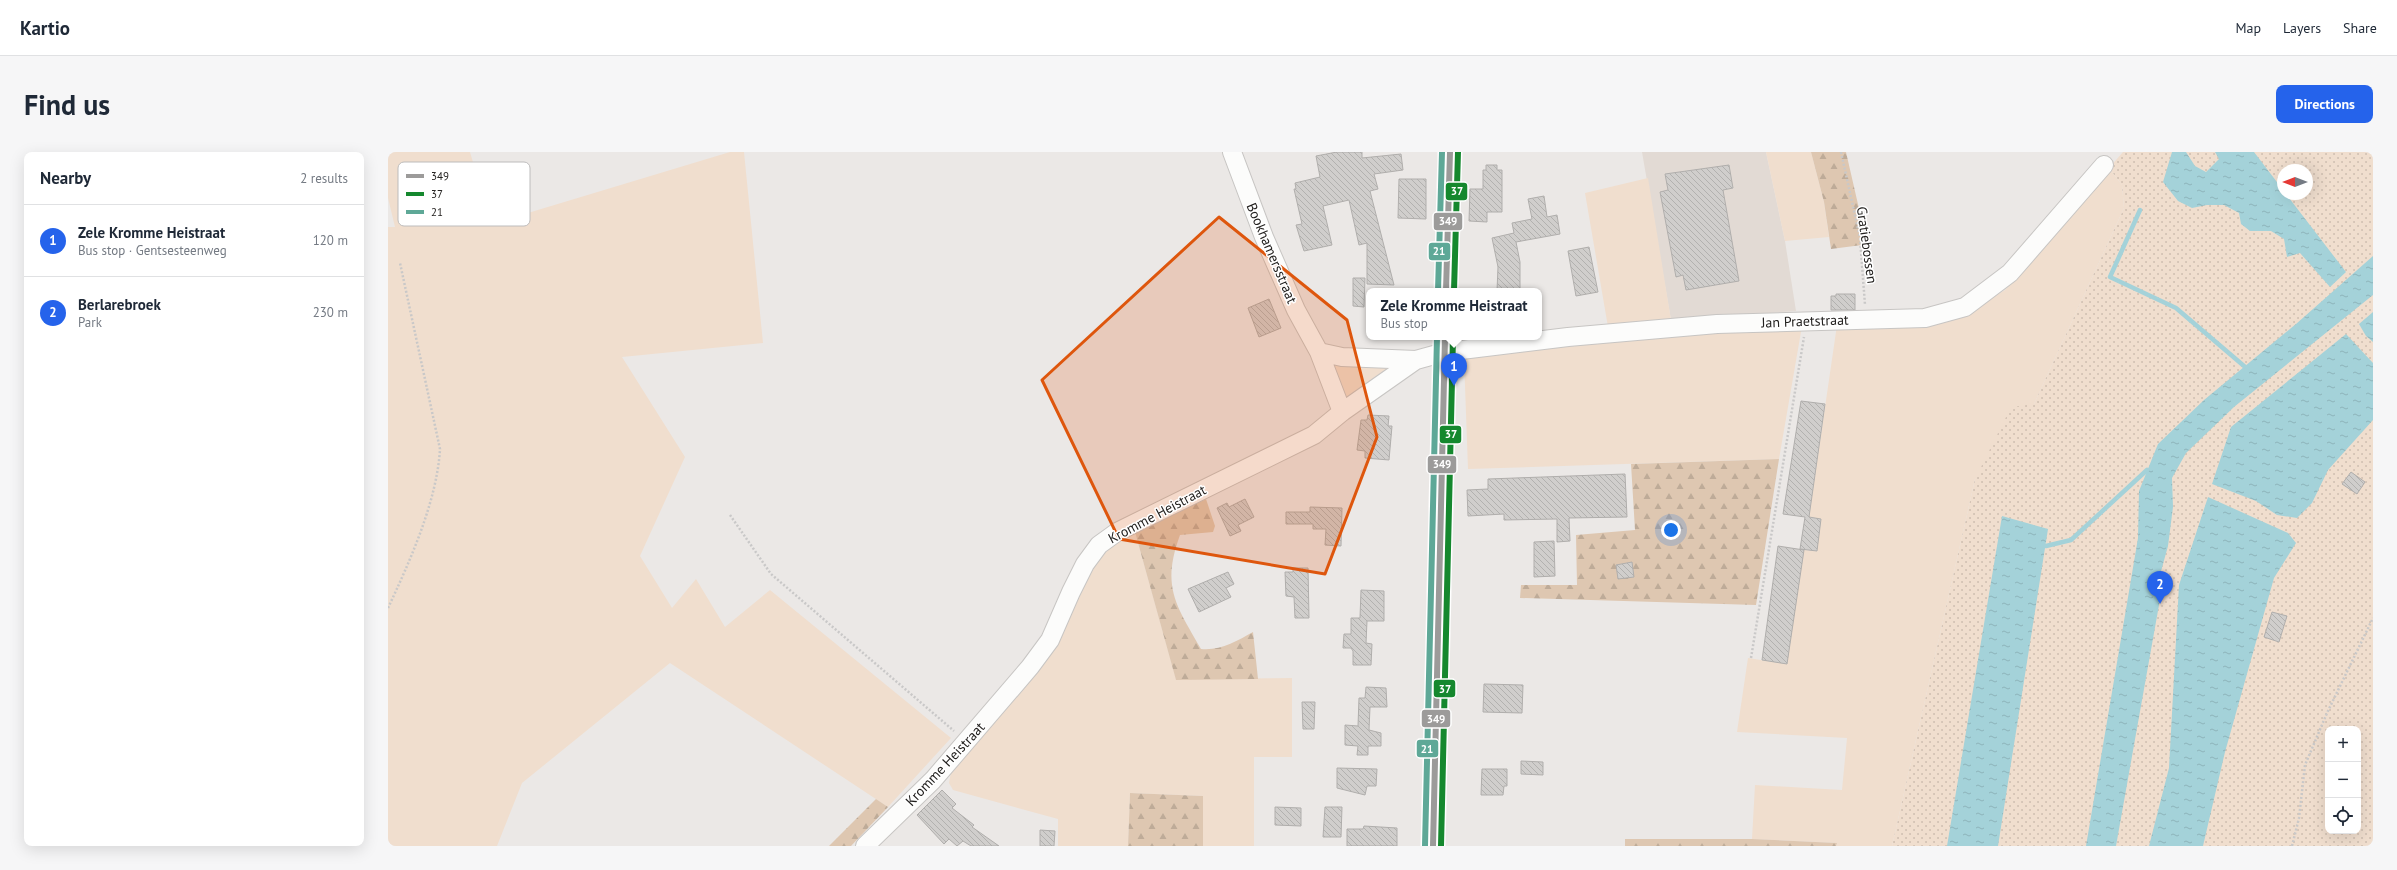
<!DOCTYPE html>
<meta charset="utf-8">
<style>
body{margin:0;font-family:"PT Sans",sans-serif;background:#f6f6f7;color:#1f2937}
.controls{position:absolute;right:12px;bottom:12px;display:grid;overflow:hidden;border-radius:8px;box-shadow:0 4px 16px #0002}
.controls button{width:36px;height:36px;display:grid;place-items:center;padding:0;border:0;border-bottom:1px solid #e0e1e3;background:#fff;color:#1f2937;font:20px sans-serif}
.compass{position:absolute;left:1889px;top:12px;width:36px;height:36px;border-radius:50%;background:#fff;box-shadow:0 4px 16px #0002;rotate:270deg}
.you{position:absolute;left:1283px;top:378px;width:14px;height:14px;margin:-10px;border:3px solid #fff;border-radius:50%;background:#1a73e8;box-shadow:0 0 0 6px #1a73e833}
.badge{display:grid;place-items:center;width:26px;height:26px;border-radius:50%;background:#2563eb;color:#fff;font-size:13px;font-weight:700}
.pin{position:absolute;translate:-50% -33px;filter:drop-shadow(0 1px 2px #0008)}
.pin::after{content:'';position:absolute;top:21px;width:14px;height:12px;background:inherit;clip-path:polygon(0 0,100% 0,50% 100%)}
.popup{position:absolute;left:978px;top:136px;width:176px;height:52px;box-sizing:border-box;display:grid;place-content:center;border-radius:8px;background:#fff;filter:drop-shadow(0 1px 3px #0005);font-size:13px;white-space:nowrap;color:#747a83}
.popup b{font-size:15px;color:#1f2937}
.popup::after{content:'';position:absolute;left:50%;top:100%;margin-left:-8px;border:8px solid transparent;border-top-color:#fff}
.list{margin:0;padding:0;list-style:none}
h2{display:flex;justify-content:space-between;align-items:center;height:52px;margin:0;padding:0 16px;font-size:17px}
h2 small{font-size:13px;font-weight:400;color:#747a83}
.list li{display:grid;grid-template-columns:26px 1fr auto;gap:12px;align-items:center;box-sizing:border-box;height:72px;padding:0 16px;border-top:1px solid #e0e1e3}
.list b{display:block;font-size:15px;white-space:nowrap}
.list p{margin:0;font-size:13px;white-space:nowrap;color:#747a83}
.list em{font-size:13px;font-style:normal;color:#747a83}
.icon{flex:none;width:22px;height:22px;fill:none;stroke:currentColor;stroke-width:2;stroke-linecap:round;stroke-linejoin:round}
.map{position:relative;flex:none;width:1985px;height:694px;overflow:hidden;border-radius:8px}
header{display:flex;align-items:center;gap:24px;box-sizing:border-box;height:56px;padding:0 20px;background:#fff;border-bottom:1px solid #e0e1e3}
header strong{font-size:19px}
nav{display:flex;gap:22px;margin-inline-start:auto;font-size:14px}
.intro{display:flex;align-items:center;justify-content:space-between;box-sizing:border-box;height:96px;padding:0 24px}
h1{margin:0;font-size:28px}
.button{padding:10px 18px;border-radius:8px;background:#2563eb;color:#fff;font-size:14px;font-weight:700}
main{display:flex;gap:24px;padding:0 24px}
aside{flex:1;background:#fff;border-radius:8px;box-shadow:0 4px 16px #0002}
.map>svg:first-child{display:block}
.built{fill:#e2dad4}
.green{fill:#f0dece}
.forest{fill:url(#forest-firs)}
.park{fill:url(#park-dots);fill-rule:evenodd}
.water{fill:url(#water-ripples)}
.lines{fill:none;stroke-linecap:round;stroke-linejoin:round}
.stream{stroke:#a4d2d9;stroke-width:4.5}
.building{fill:url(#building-back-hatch);stroke:#b0aeac}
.street-casing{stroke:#c7c5c3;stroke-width:20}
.secondary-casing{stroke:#c7c5c3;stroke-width:24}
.path{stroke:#c9c8c8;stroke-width:2.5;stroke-dasharray:2 2;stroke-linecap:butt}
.street{stroke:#fcfcfb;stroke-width:18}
.secondary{stroke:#fcfcfb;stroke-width:22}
.bus-1-casing{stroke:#fff;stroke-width:9}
.bus-2-casing{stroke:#fff;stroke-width:9}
.bus-3-casing{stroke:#fff;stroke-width:9}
.bus-1{stroke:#9c9b9a;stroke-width:6}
.bus-2{stroke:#15882e;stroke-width:6}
.bus-3{stroke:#5ea897;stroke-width:6}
.marked{fill:#de560d;fill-opacity:0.2;stroke:#de560d;stroke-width:3;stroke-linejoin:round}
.labels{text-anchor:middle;stroke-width:3;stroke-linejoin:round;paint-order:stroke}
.street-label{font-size:14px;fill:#23211f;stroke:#fff}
.key{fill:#fff;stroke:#bdbcbc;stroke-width:1}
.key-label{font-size:11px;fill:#23211f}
.line-badge{stroke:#fff;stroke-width:1.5}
.badge-label{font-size:11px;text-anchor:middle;font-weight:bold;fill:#fff}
</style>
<header>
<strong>Kartio</strong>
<nav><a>Map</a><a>Layers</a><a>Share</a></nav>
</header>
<div class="intro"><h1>Find us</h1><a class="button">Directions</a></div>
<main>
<aside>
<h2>Nearby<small>2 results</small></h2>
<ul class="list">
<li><span class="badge">1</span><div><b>Zele Kromme Heistraat</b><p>Bus stop · Gentsesteenweg</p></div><em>120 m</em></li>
<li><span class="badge">2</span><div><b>Berlarebroek</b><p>Park</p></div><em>230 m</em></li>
</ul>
</aside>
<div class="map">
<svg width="1985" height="694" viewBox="0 0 1985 694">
<defs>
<pattern id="forest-firs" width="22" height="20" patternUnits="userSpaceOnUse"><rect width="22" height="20" fill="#dec7b1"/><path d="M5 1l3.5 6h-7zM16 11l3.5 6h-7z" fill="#beab98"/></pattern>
<pattern id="park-dots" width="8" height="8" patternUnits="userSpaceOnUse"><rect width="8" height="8" fill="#f0dece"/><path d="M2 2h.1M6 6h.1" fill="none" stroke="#cebeb0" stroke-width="1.8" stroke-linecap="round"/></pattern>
<pattern id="water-ripples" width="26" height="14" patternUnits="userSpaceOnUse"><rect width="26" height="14" fill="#a4d2d9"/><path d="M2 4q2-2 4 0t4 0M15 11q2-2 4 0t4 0" fill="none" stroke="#8db4ba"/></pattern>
<pattern id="building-back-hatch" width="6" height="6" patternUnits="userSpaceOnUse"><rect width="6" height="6" fill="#d0cecc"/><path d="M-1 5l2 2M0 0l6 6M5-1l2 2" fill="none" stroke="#b2b1af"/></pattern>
</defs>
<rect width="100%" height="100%" fill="#ebe8e6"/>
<path class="built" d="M1254,0H1378L1397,89L1408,159L1283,168Z"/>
<path class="green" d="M0,0H82L103,72L342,0H356L375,191L234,205L297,305L252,404L284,456L308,427L337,475L382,438L563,586L500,655L282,511L134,631L109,694H0V75H7L0,46Z
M1378,0H1423L1436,50L1441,85L1397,89Z
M1721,16L1734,33L1736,56L1646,252L1587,327L1504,694H1448L1449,691L1364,687L1367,633L1454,638L1459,586L1349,580L1360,506L1399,512L1416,398L1429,399L1433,367L1421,365L1449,173L1583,159L1617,138Z
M1260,26L1283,168L1220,175L1197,41Z
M1414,174L1391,307L1080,317L1076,206L1339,177Z
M945,212L1005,215L960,245H958Z
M747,380L788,527L904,526V605H866V694H815V644L742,641L740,694H670V667L565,638L561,631L563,620L691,442L706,415L722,395Z"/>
<path class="forest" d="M1423,0H1458L1472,61L1474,93L1443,97L1436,50Z
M1391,307L1368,453L1132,446L1133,433H1189L1188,383L1247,378L1243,312Z
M818,347L827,374L825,380L792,383C773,435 788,453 813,497C832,499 849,489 865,480L870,527L788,528L747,380Z
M742,641L815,644V694H740Z
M488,647L500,655L463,694H441Z
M1237,687H1364L1449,691L1448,694H1237Z"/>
<path class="park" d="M1735,0H1985V694H1504L1587,327L1623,255L1646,252L1736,56L1734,33L1721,16ZM1895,18H1919V42H1895ZM1940,577H1970V679H1940Z"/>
<path class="water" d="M1784,0H1798L1807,14L1818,20L1831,7L1827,0H1866L1895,38V42H1898L1958,120L1942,135L1912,101L1899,105L1896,87L1883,79H1862L1853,72L1851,61L1836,53H1819L1804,56L1790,49L1775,30Z
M1985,104V143L1846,255L1798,301L1784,326L1785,355L1780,394L1772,423L1771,453L1728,694H1698L1750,386L1751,339L1770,292L1816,248L1908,172Z
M1985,160V190L1978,184L1971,172Z
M1958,182L1985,211V268L1940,318L1924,351L1909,366L1889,363L1868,349L1824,332L1843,275Z
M1820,345L1900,381L1908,391L1886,426L1837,600L1815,694H1761L1781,616L1791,433Z
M1614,364L1660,377L1610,694H1559Z"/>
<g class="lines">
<path class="stream" d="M1752,58L1722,125L1788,156L1856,214
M1658,394L1683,388L1759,318"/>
</g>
<path class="building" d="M949,0H974V6L1013,2L1015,18L986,22L990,37L982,39L1006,133L979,132V91L971,93L961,48L935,54L944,93L916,99L908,73L914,72L906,37H908L907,31L932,25L928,4Z
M1098,13H1109V18H1114V60H1099V70L1081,69L1082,37H1095V18H1098Z
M1341,13L1345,36L1335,38L1351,129L1298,138L1295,123L1288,125L1272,40L1280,38L1277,22Z
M1011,27H1038V67L1010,66Z
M1156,44L1159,65L1169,63L1172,82L1128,90L1132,110V139H1109L1110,115L1104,86L1126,81L1124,71L1144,67L1140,47Z
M1201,95L1210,140L1188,144L1180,99Z
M965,126H977L976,155L965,154Z
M1448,142H1467V158H1443V144H1448Z
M881,147L893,176L871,185L860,156Z
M1413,249L1437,252L1421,365L1433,367L1429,399L1412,397L1417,365L1395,362Z
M980,263L1001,264L1000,274H1004L1001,308L977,306V299L969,298L973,268H979Z
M1963,320L1977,330L1969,342L1954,332Z
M1237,322L1239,365L1181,366L1182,389L1169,390V367L1116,368V362L1080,364L1079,338L1100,337V327Z
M857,347L866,365L850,373L853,379L842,384L829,356L839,351L841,355Z
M922,355L954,356L953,394L937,393L938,377H925V372H898V360H922Z
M1166,389L1167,424L1146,425V390Z
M1390,394L1416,398L1399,512L1374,508Z
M1244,410L1246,425L1230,427L1228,413Z
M905,416H920L921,466H907L906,445L898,444L897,420H905Z
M840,420L846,432L838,436L843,445L811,460L800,437Z
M973,438L996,439V469H979L978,491L984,492L983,513H965V499L963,496H955L956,482H963V466H972Z
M1884,460L1899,464L1891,490L1876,485Z
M1096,532L1135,533L1134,561L1095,560Z
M978,535L998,536L999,555H982L981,578L993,581V594H980V603H969L970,594L957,593V573L970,574L971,546H977Z
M914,550H927L926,577H915Z
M1133,609L1155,610V623L1133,622Z
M949,616L989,617L988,634H979L977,643L949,636Z
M1094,617H1119V634H1116L1115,643H1093Z
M554,638L568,652L564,656L586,673L584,675L611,694H583L575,689L569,694L561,687L556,692L529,663Z
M887,655L913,656V674L887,673Z
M937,655H954L953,685H935Z
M976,674L1009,676V694H959V677H975Z
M652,678L667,679L666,694H652Z"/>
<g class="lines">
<g class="street-casing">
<path id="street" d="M844,0L876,85L908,158L931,200L954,260
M931,200L954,205L1028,208
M477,694L545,628L642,515L662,488L683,440L697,412L711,393L729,380L926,283L954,260L1028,208L1057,200L1180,185L1329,172L1537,166L1577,155L1622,121L1716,13"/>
</g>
<g class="secondary-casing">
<path id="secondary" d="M1058,139L1062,0
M1045,694L1057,185"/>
</g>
<path class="path" d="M1453,0L1472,86L1477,153
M342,363L383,422L566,579
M0,456C22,409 49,349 52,297L12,111
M1363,506L1416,185
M1904,694L1911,666L1917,613L1939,561L1985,466"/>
<use href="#street" class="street"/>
<use href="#secondary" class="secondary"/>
<g class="bus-1-casing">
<path id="bus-1" d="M1058,139L1062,0
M1045,694L1057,185"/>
</g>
<g class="bus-2-casing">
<path id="bus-2" d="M1066,139L1070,0
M1053,694L1065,185"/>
</g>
<g class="bus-3-casing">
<path id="bus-3" d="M1050,139L1054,0
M1037,694L1049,185"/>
</g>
<use href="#bus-1" class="bus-1"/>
<use href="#bus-2" class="bus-2"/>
<use href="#bus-3" class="bus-3"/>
</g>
<path class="marked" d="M831,65L959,168L989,285L937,422L731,387L654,228Z"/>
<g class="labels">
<g class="street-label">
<text transform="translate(1479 93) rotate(82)" y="5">Gratiebossen</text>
<text transform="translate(884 101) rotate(67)" y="5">Bookhamersstraat</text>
<text transform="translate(1417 169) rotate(-2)" y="5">Jan Praetstraat</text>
<text transform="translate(769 362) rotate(-28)" y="5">Kromme Heistraat</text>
<text transform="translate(557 612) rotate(-47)" y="5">Kromme Heistraat</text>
</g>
</g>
<rect x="10" y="10" width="132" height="64" rx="6" class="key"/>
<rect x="18" y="22" width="18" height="4" fill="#9c9b9a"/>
<rect x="18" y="40" width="18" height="4" fill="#15882e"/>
<rect x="18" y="58" width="18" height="4" fill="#5ea897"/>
<g class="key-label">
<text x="43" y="28">349</text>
<text x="43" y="46">37</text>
<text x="43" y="64">21</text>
</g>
<g class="line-badge">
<rect x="1057" y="30" width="23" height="19" rx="4" fill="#15882e"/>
<rect x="1045" y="60" width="30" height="19" rx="4" fill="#9c9b9a"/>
<rect x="1040" y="90" width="23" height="19" rx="4" fill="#5ea897"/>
<rect x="1051" y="273" width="23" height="19" rx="4" fill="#15882e"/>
<rect x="1039" y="303" width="30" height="19" rx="4" fill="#9c9b9a"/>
<rect x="1045" y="527" width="23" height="19" rx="4" fill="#15882e"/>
<rect x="1033" y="557" width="30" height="19" rx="4" fill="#9c9b9a"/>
<rect x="1028" y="587" width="23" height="19" rx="4" fill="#5ea897"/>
</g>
<g class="badge-label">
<text x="1069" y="43">37</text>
<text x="1060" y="73">349</text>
<text x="1051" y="103">21</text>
<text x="1063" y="286">37</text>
<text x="1054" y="316">349</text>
<text x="1057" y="541">37</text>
<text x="1048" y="571">349</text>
<text x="1039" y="601">21</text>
</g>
</svg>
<div class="controls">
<button>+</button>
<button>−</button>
<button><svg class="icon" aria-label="locate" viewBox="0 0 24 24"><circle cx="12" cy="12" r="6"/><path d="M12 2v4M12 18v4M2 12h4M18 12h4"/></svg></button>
</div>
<svg class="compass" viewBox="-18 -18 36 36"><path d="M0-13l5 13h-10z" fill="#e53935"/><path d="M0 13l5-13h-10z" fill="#747a83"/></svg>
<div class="you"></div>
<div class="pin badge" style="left:1066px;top:234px">1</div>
<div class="popup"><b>Zele Kromme Heistraat</b>Bus stop</div>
<div class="pin badge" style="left:1772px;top:452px">2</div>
</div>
</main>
